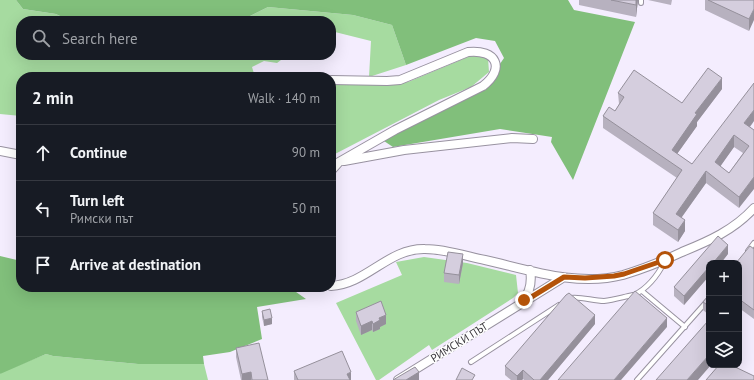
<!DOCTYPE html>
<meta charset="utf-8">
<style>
body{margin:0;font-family:"PT Sans",sans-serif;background:#242831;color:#f1f3f6}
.controls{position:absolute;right:12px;bottom:12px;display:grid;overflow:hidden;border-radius:8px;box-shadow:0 4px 16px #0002}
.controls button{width:36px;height:36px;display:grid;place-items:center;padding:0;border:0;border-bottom:1px solid #363941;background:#171b24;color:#f1f3f6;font:20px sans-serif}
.stop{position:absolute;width:12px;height:12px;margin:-9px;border:3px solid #b45309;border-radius:50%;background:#fff}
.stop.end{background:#b45309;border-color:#fff;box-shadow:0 1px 4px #0008}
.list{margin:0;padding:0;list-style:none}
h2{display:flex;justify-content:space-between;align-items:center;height:52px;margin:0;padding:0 16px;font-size:17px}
h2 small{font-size:13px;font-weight:400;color:#9ea1a6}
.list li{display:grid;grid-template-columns:26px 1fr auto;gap:12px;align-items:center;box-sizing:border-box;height:56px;padding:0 16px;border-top:1px solid #363941}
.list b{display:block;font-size:15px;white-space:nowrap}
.list p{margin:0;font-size:13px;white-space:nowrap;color:#9ea1a6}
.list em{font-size:13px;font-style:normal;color:#9ea1a6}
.icon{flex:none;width:22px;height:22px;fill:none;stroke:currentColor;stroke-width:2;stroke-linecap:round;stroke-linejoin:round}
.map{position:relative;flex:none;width:754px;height:380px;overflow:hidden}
.search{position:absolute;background:#171b24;box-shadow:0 4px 16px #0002;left:16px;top:16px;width:320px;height:44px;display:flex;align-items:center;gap:10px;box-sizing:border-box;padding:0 14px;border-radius:16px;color:#9ea1a6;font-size:15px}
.panel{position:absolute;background:#171b24;box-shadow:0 4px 16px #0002;left:16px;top:72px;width:320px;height:220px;border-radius:16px}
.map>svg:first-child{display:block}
.green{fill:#a6dba0}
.forest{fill:#81bf7b}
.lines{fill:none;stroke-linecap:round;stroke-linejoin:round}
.service-casing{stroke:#9892a0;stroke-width:6}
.minor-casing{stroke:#9892a0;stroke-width:10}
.service{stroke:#fff;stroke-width:4}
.minor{stroke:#fff;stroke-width:8}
.wall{fill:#b7b1bf;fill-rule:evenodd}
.shaded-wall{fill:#95909b}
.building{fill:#d5cede;stroke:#95909b;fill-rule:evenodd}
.route{stroke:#b45309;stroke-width:5}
.labels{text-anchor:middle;stroke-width:3;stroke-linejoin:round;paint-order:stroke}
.street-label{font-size:11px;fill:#38353b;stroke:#fefefe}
</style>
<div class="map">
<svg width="754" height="380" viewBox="0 0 754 380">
<rect width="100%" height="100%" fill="#f4edfe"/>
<path class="green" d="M0,0H16L23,9L56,14L70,21H21V55H294L281,60L277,63L264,61L252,67L255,77H21V116L0,114Z
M268,7L353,15L392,25L406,65L369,77L371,41L331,31V21H240Z
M475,54L488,58L489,72L471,87L439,100L335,154L331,158V82L382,84L408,82Z
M424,257L467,263L516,275L518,293L513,298L432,350L429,345L379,380H376L336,303L402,275L396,262Z
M46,354L53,356L138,364H204L208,380H0V374L2,372Z"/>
<path class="forest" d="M16,0H568L574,10L635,22L573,180L551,142L552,137L500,129L393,147L381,139L487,83L504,58L495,41L476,38L406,65L392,25L353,15L268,7L240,21H70L56,14L23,9Z
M0,256L21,261V287H289L306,299L257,307L262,339L230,352L203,356L204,364H138L53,356L46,354L0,374Z"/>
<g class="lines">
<g class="service-casing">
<path id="service" d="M641,3V0
M748,251L754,243
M642,291L685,327
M634,295C648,288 658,275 665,261
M570,298C580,296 593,301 604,301C614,300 623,297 633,295
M471,362L559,305
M637,380L709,299"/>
</g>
<g class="minor-casing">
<path id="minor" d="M331,80L387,81L400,80L468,52C496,49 506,68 483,86L395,130L339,162L331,171
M0,151L21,155
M344,161L404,150L512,138L533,139
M331,286C367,284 388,248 425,249C445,249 466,256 485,260C529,270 577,287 623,275C643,269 663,261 682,252C709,241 734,230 754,208
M523,301C530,292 532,281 530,270
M398,380L564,277"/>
</g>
<use href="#service" class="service"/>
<use href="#minor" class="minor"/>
</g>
<path class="wall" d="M579,0H638L636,17L579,5Z
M648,0H672L671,5Z
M705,0H754L749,31L705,10Z
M722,89L697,122V126L677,154L692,164L754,121L750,127L754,130L739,208L706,183L682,217L685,231L678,242L653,225V213L677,178L603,128V116L615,111L619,104L618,93L682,103ZM734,147L743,153L729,173L720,166Z
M754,249V319L739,308V263Z
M728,254L684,305L674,296V287Z
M463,263L459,284L444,282V273Z
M709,295V315L703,310V302Z
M262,311L272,324L264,326L262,317Z
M356,312L386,324L380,327V329L373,332L372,330L361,335L356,321Z
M595,324L548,380H524L523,379L522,380H511L505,375V366Z
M236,348L268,380H241L236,357Z
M294,371L351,380H294Z"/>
<path class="shaded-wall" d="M636,0H638L636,17Z
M754,9V20L749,31V19Z
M722,78V89L697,122V126L672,161V150L695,113Z
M754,110V121L744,134V123Z
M734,135V147L715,174V162Z
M706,171V183L676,225V214Z
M754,177V189L739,208V197Z
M685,220V231L678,242V230Z
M728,245V254L721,263H713Z
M463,254V263L459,284V275Z
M709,267V276L684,305V296Z
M386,315V324L380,327V329L373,332V324L379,318Z
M595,315V324L548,380H540Z
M272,318V324L264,326V320Z
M667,318V327L621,380H614Z
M372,321V330L361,335V326Z
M709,355V365H711L698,380H687Z
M523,370V379L522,380H517V376Z
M251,372V380H242V374Z
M351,372V380H347V374Z
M419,372V380H406Z"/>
<path class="building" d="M611,0H636V5Z
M708,0H754V9L749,19Z
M708,68L722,78L695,113L697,114L672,150L692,164L754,83V110L744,123L754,130V177L739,197L706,171L676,214L685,220L678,230L653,213L682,170L603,116L609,107L615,111L624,97L618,93L634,70L682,103ZM734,135L749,146L729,173L715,162Z
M718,236L728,245L713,263H709V267L684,296L674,287Z
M750,246L754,249V310L739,299V263H736Z
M448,252L463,254L459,275L444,273Z
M635,291L667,318L614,380H558Z
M569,293L595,315L540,380H534L523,370L517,376L505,366L566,295Z
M709,295V306L703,302Z
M381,301L386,315L379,318L380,320L373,324L372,321L361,326L356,312Z
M270,309L272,318L264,320L262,311Z
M708,321H709V355L687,380H656Z
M259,343L268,380H252L251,372L242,374L236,348Z
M342,351L351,372L347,374L350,380H298L294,371Z
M719,365H731L754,376V380H706Z
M415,367L419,372L406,380H393Z
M462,368L475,375L472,380H456Z"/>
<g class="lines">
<path class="route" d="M524,300L520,304L564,277L585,278L614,276L624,274L665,260"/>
</g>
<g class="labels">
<g class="street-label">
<text transform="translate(459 342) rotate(-32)" y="4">РИМСКИ ПЪТ</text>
</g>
</g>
</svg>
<div class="controls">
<button>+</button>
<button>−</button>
<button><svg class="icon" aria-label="layers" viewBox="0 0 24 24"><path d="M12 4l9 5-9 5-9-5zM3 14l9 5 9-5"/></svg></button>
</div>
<div class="stop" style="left:665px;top:260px"></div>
<div class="stop end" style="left:524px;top:300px"></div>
<div class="search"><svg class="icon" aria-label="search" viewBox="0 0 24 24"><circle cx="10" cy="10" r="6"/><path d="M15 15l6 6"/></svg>Search here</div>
<section class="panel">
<h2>2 min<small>Walk · 140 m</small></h2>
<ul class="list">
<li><svg class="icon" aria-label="ahead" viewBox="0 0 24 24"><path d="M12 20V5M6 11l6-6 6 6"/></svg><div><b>Continue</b></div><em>90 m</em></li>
<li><svg class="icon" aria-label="left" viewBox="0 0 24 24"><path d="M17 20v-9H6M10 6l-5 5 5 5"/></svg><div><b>Turn left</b><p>Римски път</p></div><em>50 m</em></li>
<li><svg class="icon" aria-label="arrive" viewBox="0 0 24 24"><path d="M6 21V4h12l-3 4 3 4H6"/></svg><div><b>Arrive at destination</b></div></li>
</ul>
</section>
</div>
